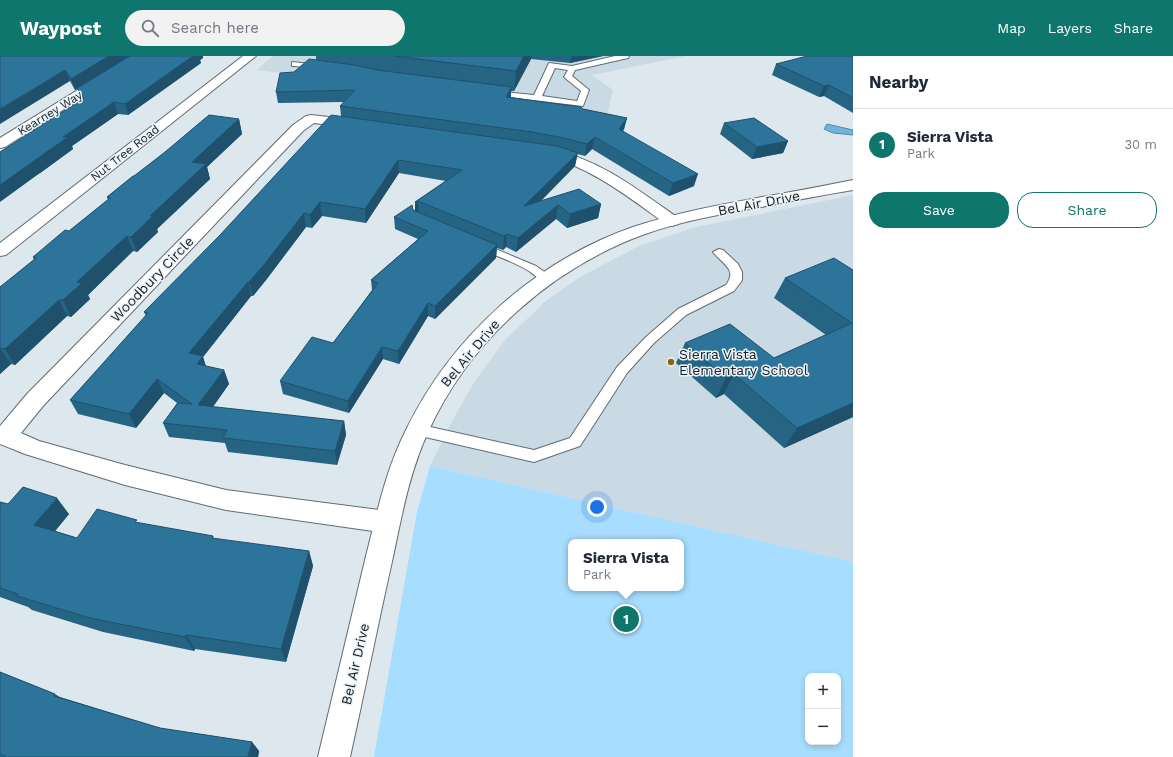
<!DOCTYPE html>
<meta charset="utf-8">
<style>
body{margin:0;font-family:"Work Sans",sans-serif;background:#f2f2f3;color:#1f2937}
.controls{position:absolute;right:12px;bottom:12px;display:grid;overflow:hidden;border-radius:8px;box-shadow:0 2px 6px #0003}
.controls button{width:36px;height:36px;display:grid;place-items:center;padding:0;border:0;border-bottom:1px solid #e0e1e3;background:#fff;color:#1f2937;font:20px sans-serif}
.you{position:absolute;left:597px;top:451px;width:14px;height:14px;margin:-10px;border:3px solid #fff;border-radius:50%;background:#1a73e8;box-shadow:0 0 0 6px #1a73e833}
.badge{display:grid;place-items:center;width:26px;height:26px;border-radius:50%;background:#0f766e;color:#fff;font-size:13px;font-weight:700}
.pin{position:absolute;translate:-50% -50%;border:2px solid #fff;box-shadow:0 1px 4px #0006}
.popup{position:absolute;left:568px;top:483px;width:116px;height:52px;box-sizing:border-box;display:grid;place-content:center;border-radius:8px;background:#fff;filter:drop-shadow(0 1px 3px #0005);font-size:13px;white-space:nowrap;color:#747a83}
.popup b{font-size:15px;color:#1f2937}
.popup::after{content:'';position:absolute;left:50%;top:100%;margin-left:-8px;border:8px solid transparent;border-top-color:#fff}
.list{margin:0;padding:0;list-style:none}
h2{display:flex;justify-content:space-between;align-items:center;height:52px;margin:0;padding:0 16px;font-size:17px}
h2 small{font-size:13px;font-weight:400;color:#747a83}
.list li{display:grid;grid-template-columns:26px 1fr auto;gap:12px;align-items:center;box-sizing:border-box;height:72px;padding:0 16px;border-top:1px solid #e0e1e3}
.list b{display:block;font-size:15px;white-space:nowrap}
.list p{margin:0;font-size:13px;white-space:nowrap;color:#747a83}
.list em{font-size:13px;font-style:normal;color:#747a83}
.actions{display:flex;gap:8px;padding:12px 16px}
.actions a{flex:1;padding:9px 0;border:1px solid #0f766e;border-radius:16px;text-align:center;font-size:14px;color:#0f766e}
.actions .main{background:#0f766e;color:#fff}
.icon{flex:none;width:22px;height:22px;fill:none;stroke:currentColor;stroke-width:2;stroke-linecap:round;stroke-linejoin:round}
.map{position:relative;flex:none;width:853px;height:701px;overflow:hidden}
header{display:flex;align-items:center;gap:24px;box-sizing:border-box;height:56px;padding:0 20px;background:#0f766e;color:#fff}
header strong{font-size:19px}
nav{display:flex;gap:22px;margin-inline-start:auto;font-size:14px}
.search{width:280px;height:36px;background:#f2f2f3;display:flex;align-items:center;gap:10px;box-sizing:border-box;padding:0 14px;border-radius:22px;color:#747a83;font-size:15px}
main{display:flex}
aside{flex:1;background:#fff}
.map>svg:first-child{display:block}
.built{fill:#c9dae5}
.green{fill:#a7ddfe;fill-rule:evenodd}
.water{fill:#6eb4dd;stroke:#5587a4}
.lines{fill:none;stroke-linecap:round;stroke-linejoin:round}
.lane-casing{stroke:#626b71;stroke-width:2}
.street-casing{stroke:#626b71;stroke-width:2}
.secondary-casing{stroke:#626b71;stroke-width:2}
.lane{fill:#fff;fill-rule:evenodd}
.street{fill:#fff;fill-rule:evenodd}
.secondary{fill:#fff;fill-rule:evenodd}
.wall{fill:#266484}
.shaded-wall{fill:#1f516c}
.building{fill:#2c749a;stroke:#1f516c}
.poi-dot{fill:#8a6907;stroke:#eaf4fb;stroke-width:1.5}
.labels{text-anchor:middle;stroke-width:3;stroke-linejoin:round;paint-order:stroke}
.far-street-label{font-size:12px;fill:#1a1e20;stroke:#eaf4fb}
.street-label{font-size:14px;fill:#1a1e20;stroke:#eaf4fb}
.poi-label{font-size:14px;fill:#1a1e20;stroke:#eaf4fb;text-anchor:start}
</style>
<header>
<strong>Waypost</strong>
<div class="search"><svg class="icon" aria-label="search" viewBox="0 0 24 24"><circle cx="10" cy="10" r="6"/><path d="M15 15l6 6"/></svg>Search here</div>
<nav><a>Map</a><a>Layers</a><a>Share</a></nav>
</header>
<main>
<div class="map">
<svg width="853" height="701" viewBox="0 0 853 701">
<rect width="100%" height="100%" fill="#dce7ee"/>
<path class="built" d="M273,0H686L592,19L613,34L607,59L257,14Z
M853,139V506L430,410L451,367L473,328L505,284L547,244L580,221L639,190L696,171Z"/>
<path class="green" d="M430,410L853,506V701H374L417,456ZM571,486H681V532H571ZM808,620H838V686H808Z"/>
<path class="water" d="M827,68L853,74V79L833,77L824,73Z"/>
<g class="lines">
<g class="lane-casing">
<path id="lane" d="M615,0H629L628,2L575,14L572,20L589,34L583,50L492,39L488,37L492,35L534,39L549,7L572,10ZM555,12L568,14L564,21L581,35L577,45L542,40Z
M292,6L321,9L325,11L321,13L295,10H292Z
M479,186L536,210L553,222L551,224C542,227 536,220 529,215C513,205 493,199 475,191L474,189L475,187Z
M719,193L723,194L738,208L742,216V224L740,227L734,235L686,259L654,287L627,317L580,390L534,406L412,378L410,374L412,370L417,368L534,394L570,382L617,311L646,281L678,253L726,229C738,213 722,208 713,196Z"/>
</g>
<g class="street-casing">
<path id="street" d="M133,0H147L5,91L0,92V82Z
M311,59L355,64L360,65L362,68L360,71L355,72L314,67L303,75L43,350L21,377L39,385L125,409L226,434L387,455L396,458L400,466L396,474L387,477L226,454L125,429L25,398L0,388V370L27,338L293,69L306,60Z
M548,92C602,105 633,130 678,162L680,165L678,168L672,170L666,168C627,140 591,111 543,99L541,96L543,93Z"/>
</g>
<g class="secondary-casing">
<path id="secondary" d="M243,0H256L6,199L0,200V187Z
M853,124V134C822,139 792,145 761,151C722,158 682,165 645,178C552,212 470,284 429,374C410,414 402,458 393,501C378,567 365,634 350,701H318C334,634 350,567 366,500C377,457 386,413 406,374C451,281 535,205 633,171C675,157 719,149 762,141C792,136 823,130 853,124Z"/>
</g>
<use href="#lane" class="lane"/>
<use href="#street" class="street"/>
<use href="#secondary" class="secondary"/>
</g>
<path class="wall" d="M0,0H203V2L200,4L201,7L128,59L118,58L72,90L73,93L39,118L82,44L78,32L75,34L70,25Z
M316,0H603L570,7L531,3L514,35H511V41L583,53L627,62L624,73L623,75L694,130L669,140L592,93L585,100L577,98L575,110L541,145L601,148L598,162L567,172L556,163L516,196L506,191L503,194L497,192L496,202L435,263L428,260L399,308L383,303L349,357L283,338L280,325L333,287L372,234L371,224L418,183L395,173L394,161L413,154L415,155V146L446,125L399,117L366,167L322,160L312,172L306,171L266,224L253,240H251L203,301L206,310L224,314L229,328L213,351L344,365L346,379L337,409L228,396L225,387L169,381L163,367L177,347L164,337L136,372L78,358L70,344L146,260L144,256L341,60L340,50L344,46L278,47L276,36L294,16L316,4Z
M853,0V57L824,40L819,41L772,19L776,8Z
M239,63L242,78L207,111L210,123L157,173L158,176L137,196L133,195L88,239L90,243L71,261L67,260L15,309L11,308L0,318V231L34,204L33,201L69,175L108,144L107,141L134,120Z
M724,67L788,85L783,97L752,103L720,78Z
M853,214V361L784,392L724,338L716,342L676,307L685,287L774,302L826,279L774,242L785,222Z
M0,446L8,448L69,458L55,475L77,482L139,467L213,480L214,483L309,495L313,510L286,606L195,593L194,595L103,576L32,554L28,551L0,541Z
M0,616L55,638L60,641L160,672L252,686L259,695L258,701H0Z"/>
<path class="shaded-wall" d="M109,0H130L75,34L71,23Z
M193,0H203V2L200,4L201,7L128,59L125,48Z
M524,0H532L531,3L514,35L516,15Z
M572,0H603L570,7Z
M65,14L70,25L0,68V53Z
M829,29L824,40L819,41L824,30Z
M512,31L510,42L506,41Z
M114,46L118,58L72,90L73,93L0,146V129L63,81Z
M627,62L624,73L617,85L619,73Z
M239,63L242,78L207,111L210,123L157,173L158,176L137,196L131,181L150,160L192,106Z
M595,81L592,93L585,100L587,88Z
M788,85L783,97L752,103L757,91Z
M578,97L575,110L522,164L524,150Z
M398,104L399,117L366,167L365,153Z
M698,118L694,130L669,140L673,127Z
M418,145L419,159H415V146Z
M320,146L322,160L312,172L310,159Z
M601,148L598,162L567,172L570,158Z
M558,149L556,163L516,196L518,182Z
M304,157L306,171L266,224L253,240L249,226Z
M507,178L506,191L503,194L504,180Z
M127,180L133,195L88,239L90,243L71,261L63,244L77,226Z
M497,189L496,202L435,263V250Z
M248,226L251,240L203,301L207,315L202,322L189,297Z
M59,244L67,260L15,309L5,293Z
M428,247V260L399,308L398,295Z
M382,291L383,303L349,357L348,345Z
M0,292L11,308L0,318Z
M224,314L229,328L204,363L198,349Z
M734,318L724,338L716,342L726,322Z
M157,323L164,337L136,372L129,358Z
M853,347V361L784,392L797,372Z
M344,365L346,379L337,409L335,395Z
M57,442L69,458L47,485L34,469Z
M309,495L313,510L286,606L281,593Z
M186,579L195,593L194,595L185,581Z
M252,686L259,695L258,701H248Z"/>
<path class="building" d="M0,0H109L71,23L65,14L0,53Z
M130,0H193L125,48L114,46L63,81H68L0,129V96L84,42L77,32Z
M394,0H524L516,15Z
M807,0H853V42L829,29L824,30L776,8Z
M309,3L354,9L377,14L512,31L506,41L581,51L583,53L627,62L619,73L698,118L673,127L595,81L587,88L564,82L532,76L340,50L355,34L276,36L280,17L294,16Z
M209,59L239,63L192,106L206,108L150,160H153L131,181L127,180L77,226L82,227L63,244H59L5,293L0,292V231L36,202L33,201L65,174L69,175L110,142L107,141L133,120H134L165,96Z
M331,59L557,90L578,97L524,150L579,133L601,148L570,158L558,149L518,182L507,178L504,180L418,145L415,146L462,114L398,104L365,153L320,146L310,159L304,157L263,210L249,226H248L189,297L203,300L197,308L224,314L198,349L344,365L335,395L223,382L227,374L163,367L178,347L192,348L157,323L129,358L70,344L148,257L144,256L220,179Z
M754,62L788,85L757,91L724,67Z
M412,149L413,154L497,189L435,250L428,247L398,295L382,291L348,345L280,325L312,281L333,287L378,227L371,224L428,175L394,161Z
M834,202L853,214V347L797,372L734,318L726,322L685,287L730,268L774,302L852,267L785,222Z
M23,431L57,442L34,469L77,482L97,453L137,464L135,466L213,480L212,482L309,495L281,593L186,579L185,581L90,562L17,540L18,538L0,532V446L8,448Z
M0,616L55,638L54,640L160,672L252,686L248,701H6L0,698Z"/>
<circle class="poi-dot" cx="671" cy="306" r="4"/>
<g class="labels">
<g class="far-street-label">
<text transform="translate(50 57) rotate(-32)" y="4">Kearney Way</text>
<text transform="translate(125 97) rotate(-38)" y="4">Nut Tree Road</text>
</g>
<g class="street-label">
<text transform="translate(759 147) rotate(-11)" y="5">Bel Air Drive</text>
<text transform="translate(152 223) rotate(-46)" y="5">Woodbury Circle</text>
<text transform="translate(470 297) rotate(-50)" y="5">Bel Air Drive</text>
<text transform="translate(355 608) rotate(-77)" y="5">Bel Air Drive</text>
</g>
<g class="poi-label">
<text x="679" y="303">Sierra Vista<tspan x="679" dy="16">Elementary School</tspan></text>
</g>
</g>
</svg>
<div class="controls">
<button>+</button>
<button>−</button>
</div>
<div class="you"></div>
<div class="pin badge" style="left:626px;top:563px">1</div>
<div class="popup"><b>Sierra Vista</b>Park</div>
</div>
<aside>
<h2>Nearby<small></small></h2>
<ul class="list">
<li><span class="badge">1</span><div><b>Sierra Vista</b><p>Park</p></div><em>30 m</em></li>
</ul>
<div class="actions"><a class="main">Save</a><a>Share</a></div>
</aside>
</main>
